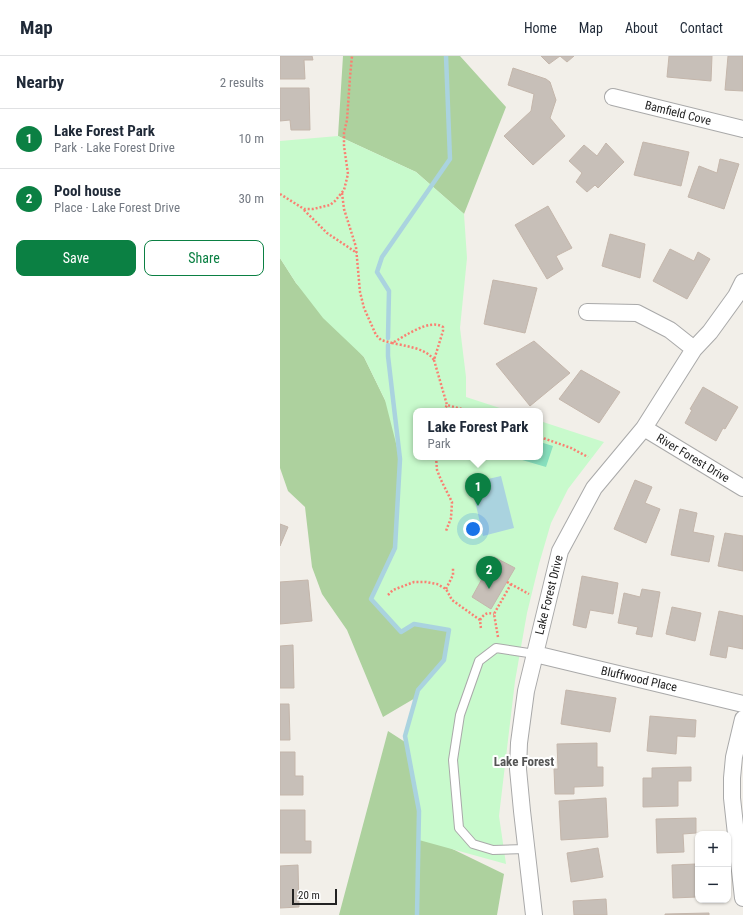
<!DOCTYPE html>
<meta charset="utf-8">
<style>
body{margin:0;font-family:"Roboto Condensed",sans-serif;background:#f2f2f3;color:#1f2937}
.controls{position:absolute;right:12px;bottom:12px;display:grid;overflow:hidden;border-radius:8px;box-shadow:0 1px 3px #0004}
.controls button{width:36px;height:36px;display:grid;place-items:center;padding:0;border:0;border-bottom:1px solid #e0e1e3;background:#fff;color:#1f2937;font:20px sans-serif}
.scale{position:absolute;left:12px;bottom:10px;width:45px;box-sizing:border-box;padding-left:4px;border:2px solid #222;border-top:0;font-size:11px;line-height:14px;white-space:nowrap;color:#222;-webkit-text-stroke:3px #fff;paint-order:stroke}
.you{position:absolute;left:193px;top:473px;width:14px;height:14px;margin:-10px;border:3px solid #fff;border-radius:50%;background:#1a73e8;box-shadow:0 0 0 6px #1a73e833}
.badge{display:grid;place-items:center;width:26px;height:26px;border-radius:50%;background:#0b8043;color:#fff;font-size:13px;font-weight:700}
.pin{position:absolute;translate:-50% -33px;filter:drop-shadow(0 1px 2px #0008)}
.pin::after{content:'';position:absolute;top:21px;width:14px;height:12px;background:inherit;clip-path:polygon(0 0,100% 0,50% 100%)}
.popup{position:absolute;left:133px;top:352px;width:130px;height:52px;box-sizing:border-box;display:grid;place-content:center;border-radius:8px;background:#fff;filter:drop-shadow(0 1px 3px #0005);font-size:13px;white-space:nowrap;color:#747a83}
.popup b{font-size:15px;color:#1f2937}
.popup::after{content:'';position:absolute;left:50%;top:100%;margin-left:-8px;border:8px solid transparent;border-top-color:#fff}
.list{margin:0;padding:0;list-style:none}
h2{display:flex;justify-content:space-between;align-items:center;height:52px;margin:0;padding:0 16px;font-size:17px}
h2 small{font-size:13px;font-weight:400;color:#747a83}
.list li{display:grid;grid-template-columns:26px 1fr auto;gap:12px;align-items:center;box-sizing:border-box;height:60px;padding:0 16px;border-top:1px solid #e0e1e3}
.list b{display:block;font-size:15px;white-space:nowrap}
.list p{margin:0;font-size:13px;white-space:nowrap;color:#747a83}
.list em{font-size:13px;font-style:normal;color:#747a83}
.actions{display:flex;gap:8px;padding:12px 16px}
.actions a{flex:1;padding:9px 0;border:1px solid #0b8043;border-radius:8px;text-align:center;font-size:14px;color:#0b8043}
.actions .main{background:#0b8043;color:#fff}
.map{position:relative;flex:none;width:463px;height:859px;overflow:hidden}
header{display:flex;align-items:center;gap:24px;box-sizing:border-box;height:56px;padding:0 20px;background:#fff;border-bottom:1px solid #e0e1e3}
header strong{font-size:19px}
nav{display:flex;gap:22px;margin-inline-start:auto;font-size:14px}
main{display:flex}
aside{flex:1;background:#fff}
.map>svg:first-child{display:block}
.forest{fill:#add19e}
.park{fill:#c8facc}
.pitch{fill:#88e0be}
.water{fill:#aad3df}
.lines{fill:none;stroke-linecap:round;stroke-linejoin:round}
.stream{stroke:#aad3df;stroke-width:4.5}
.building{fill:#c7bfb8;stroke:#c4b6ab}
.service-casing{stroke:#a9a9a9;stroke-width:10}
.minor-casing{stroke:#a9a9a9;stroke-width:18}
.path{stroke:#fa8072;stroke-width:2.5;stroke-dasharray:2 2;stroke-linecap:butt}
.service{stroke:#fff;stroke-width:8}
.minor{stroke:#fff;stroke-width:16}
.labels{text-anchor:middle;stroke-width:4;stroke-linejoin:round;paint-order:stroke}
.street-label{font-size:12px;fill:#222;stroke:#fff}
.neighbourhood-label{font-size:13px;font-weight:bold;fill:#555;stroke:#fff}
</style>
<header>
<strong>Map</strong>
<nav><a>Home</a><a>Map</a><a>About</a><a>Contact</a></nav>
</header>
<main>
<aside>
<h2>Nearby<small>2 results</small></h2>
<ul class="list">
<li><span class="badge">1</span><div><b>Lake Forest Park</b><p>Park · Lake Forest Drive</p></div><em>10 m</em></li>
<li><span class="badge">2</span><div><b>Pool house</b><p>Place · Lake Forest Drive</p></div><em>30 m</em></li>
</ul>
<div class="actions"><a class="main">Save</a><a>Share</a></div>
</aside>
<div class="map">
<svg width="463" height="859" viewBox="0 0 463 859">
<rect width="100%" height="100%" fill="#f2efe9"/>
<path class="forest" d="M63,0H180L226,51L184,158L136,116L58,80Z
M0,202L16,227L84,301L105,344L136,401L175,503L165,632L142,638L103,661L67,574L42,538L32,511L25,451L8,435L0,412Z
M108,675L139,695L158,786L224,818L217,859H59Z"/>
<path class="park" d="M58,80L136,116L184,158L187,202L180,272L186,321V341L229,355H136V401H260V365L324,386L288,433L271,467L259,508L247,557L235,625L219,760L226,808L139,784V755L125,680L138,634L164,604L169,574L134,568L121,576L91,543L115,492L120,403L105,344L84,301L43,262L16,227L0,202V85Z"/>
<path class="pitch" d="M260,386L273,390L266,411L232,401H260Z"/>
<path class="water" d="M221,420L234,472L203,480L191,427Z"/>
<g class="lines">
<path class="stream" d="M108,282L109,235L97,216L102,201L170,103L166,0
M108,289V300L120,403L115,492L91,543L121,576L134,568L169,574L164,604L138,634L125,680L139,755L137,859"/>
</g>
<path class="building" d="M0,0H32L33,4H24L25,23H0Z
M261,0H294L287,6L280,0L269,8Z
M389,0H432L431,25L387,21Z
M448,0H463V35L445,34Z
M233,12L266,23L270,26L276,44L270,62L285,80L253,109L224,80L251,55L254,38L228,29Z
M0,32H29L30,74H11L10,64L0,65Z
M363,86L409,96L401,130L354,119Z
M326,87L344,106L318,132L315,129L307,136L296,126L302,117L289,105L304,89L317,100Z
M440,103L459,108L444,153L408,141L419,110L437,117Z
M268,150L292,192L276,200L283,213L267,223L235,169Z
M330,178L365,188L360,222L322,210Z
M390,193L414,205L418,196L430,203L407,243L373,225Z
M213,224L257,232L245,277L204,268Z
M254,285L290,317L250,350L216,308Z
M301,314L340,336L319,367L279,343Z
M423,331L458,351L445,373L443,372L436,385L405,367L412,354L410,353Z
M355,424L372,431L365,447L380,453L366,487L334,473Z
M400,453L417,457L413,476L434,480L429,506L391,499Z
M0,468L8,471L0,490Z
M445,477L463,480V515L438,510Z
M214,501L235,512L211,553L192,541Z
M302,520L338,527L333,558L310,554L306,572L293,569Z
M28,524L32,565L0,568V526Z
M362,533L380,536L372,581L356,578L358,571L338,567L344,537L360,541Z
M392,551L421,557L415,585L386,578Z
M439,555L463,560V593L448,590L446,602L430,599Z
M13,589L14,632H0V590Z
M286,634L336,642L330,676L281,668Z
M0,648H9L10,684H0Z
M370,660L416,664L415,681L397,680L396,698L367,695Z
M317,687V711H323V730L294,731V738H275L274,713H278L277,688Z
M0,696H15V720H23V739H0Z
M411,711V725H398V750L363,751V722H372V712Z
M326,742L328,781L281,784L279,745Z
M0,754H25V785H31V797H0Z
M416,762V777L403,778L404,796L377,797L376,763Z
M318,792L323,821L291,826L287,797Z
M416,808L417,841L393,842L392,809Z
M18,809L19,851L0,852V810Z
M326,843L327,859H294L293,845Z
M429,857V859H385V858Z"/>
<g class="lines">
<g class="service-casing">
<path id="service" d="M246,793L213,794L193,788L179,772L173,704L180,659L199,605L216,592L255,598"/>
</g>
<g class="minor-casing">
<path id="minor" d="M333,41L463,73
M307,256L357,257L390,274L414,293
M364,372L463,432
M255,598L463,648
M463,663L454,701L452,722V742L463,842
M254,859L242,755L238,713L239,687L246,635L280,495L314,432L364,372L414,293L430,276L456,240L463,226"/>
</g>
<path class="path" d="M62,137L64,153L76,191L80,236L84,252L96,279L101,284L112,287C124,281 149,262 163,271V275L154,304C146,292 125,290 112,287
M0,138L24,153H33L50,149L55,145L64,134L68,118L64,90V77L67,64L70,21L72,0
M24,154L47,177L77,197
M154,304L167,349L189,355
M164,355L167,349
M260,381L291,392L308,401
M156,401L157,414L161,424L172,446L171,462L166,475
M227,526L249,538
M166,533L173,519V512
M108,539L113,534L134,526H146L157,528L166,533L172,544L200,564L201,573
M200,564C204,558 207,556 214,558
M218,581L214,558L231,528"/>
<use href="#service" class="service"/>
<use href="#minor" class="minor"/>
</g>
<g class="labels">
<g class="street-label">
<text transform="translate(398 57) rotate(14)" y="4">Bamfield Cove</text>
<text transform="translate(413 402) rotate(31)" y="4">River Forest Drive</text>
<text transform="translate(269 539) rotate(-76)" y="4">Lake Forest Drive</text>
<text transform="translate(359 623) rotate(13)" y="4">Bluffwood Place</text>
</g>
<g class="neighbourhood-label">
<text x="244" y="710">Lake Forest</text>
</g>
</g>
</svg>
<div class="controls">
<button>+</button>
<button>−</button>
</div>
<div class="scale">20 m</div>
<div class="you"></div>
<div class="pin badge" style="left:198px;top:450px">1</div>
<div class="popup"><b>Lake Forest Park</b>Park</div>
<div class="pin badge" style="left:209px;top:533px">2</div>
</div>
</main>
